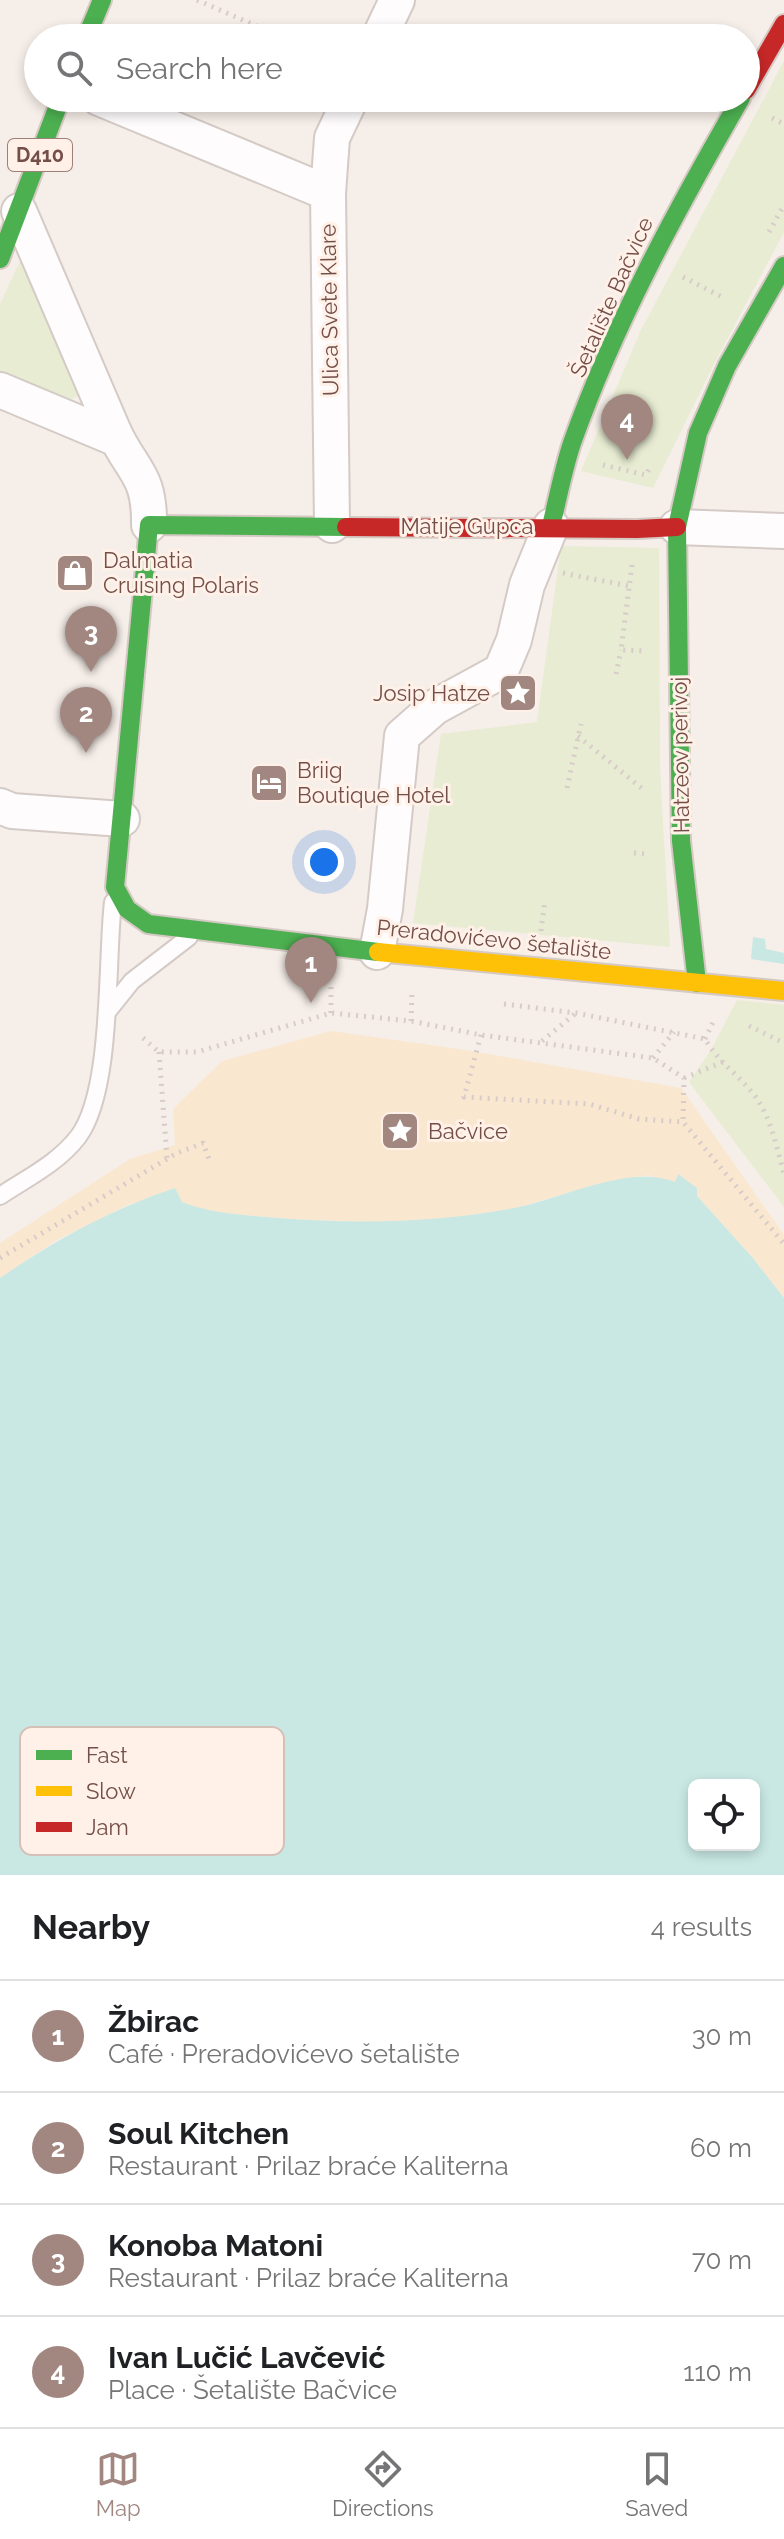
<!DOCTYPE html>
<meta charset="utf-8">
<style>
body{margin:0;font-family:Raleway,sans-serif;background:#f6f6f6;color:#202124}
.controls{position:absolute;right:24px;bottom:24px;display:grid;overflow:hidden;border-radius:12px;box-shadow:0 4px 12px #0003}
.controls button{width:72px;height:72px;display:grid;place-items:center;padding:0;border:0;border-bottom:2px solid #e0e0e0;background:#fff;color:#202124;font:40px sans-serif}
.you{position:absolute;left:324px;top:862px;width:28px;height:28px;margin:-20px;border:6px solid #fff;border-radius:50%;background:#1a73e8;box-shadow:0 0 0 12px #1a73e833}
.badge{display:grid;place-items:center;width:52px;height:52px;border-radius:50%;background:#a28780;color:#fff;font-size:26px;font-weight:700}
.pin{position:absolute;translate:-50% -66px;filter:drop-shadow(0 2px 4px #0008)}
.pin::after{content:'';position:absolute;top:42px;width:28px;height:24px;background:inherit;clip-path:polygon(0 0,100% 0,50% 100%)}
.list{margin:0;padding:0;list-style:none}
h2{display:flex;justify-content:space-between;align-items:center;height:104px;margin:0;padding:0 32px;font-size:34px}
h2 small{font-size:26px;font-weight:400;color:#757577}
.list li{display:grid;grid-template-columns:52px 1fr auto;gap:24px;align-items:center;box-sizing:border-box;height:112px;padding:0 32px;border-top:2px solid #e0e0e0}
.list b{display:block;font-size:30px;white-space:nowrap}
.list p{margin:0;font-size:26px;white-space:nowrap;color:#757577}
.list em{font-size:26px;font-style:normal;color:#757577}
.icon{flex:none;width:44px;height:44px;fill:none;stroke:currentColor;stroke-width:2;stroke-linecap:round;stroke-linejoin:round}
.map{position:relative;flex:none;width:784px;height:1875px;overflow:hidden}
.search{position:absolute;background:#fff;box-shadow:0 4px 12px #0003;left:24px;right:24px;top:24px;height:88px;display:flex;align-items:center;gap:20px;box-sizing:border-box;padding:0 28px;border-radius:44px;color:#757577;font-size:30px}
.sheet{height:552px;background:#fff}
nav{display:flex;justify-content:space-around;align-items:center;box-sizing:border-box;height:112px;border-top:2px solid #e0e0e0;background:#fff;font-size:22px;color:#757577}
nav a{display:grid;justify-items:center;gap:4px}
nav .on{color:#a28780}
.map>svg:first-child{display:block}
.green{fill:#e7ecd2}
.sand{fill:#fae7d0}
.water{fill:#c9e8e4;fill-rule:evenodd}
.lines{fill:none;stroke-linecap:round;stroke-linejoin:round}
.lane-casing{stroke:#d4cac6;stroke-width:20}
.street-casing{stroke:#d4cac6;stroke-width:38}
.fast-casing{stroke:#d5c9c4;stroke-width:22}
.slow-casing{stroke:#d5c9c4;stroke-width:22}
.jam-casing{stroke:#d5c9c4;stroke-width:22}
.path{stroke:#d7ccc9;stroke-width:5;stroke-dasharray:2 6;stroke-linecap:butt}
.lane{stroke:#fefcfc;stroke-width:16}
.street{stroke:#fefcfc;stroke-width:34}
.fast{stroke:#4caf50;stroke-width:18}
.slow{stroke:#ffc107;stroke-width:18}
.jam{stroke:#c62828;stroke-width:18}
.labels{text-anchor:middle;stroke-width:6;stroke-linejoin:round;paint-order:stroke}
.shield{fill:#fff1e8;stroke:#9e8078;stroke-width:2}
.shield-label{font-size:20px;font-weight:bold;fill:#744f48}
.street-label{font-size:22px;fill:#744f48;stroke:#fff1e8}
.poi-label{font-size:22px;fill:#744f48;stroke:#fff1e8;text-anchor:start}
.key{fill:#fff1e8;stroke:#d5c0b8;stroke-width:2}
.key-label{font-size:22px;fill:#744f48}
</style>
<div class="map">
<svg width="784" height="1875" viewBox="0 0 784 1875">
<rect width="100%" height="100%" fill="#f6eee8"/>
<path class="green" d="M784,61V232L714,364L653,488L581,471L641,330Z
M20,261L84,393L65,402L0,373V304Z
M561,546L659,548L660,769L670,947L413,923L441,734L537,722Z
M737,1000L784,1005V1207L689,1082L711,1050Z"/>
<path class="sand" d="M331,1031L466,1050L681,1088L784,1235V1298L752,1257L697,1196L649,1175L594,1185L512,1209L436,1220L368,1222L292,1219L231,1214L199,1209L182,1202L132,1203L55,1241L0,1278V1243L130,1159L175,1145L173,1109L222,1061Z"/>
<path class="water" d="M753,937L765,939L766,949L784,953V964L751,959Z
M678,1174L697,1188V1196L752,1257L784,1298V1875H0V1278C57,1239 110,1210 175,1188L182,1202C212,1214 245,1215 278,1218C356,1224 432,1223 509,1209C558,1201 627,1163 675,1182ZM694,1785H754V1845H694Z"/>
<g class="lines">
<g class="lane-casing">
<path id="lane" d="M108,1011L132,981L189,937
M0,1196C27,1178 58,1163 78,1137C113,1091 106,961 113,902"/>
</g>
<g class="street-casing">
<path id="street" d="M379,38L397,0
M99,98L328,193
M19,211C50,284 82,357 113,430C131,471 150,473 149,525
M0,390L117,439
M332,525L328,193L332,138L351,98
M677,527L784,531
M0,806L12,811L122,819
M377,952L385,909L402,736L435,707L501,671L514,640L527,585L551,526"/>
</g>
<g class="fast-casing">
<path id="fast" d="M86,38L102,0
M0,259L61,98
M551,526C558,498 563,470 572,443C615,322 677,209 741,98
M346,527L149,525L115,887L127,909L148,924L378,952
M697,983L681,841L677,527L698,433L727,366L784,266"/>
</g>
<g class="slow-casing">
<path id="slow" d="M378,952L784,991"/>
</g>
<g class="jam-casing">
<path id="jam" d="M746,90L784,24
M346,527L637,529L677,527"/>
</g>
<path class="path" d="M197,0L275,34
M772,118L784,124
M769,232L784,205
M683,277L724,298
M603,465L646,475L651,465
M632,565L621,650L645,651
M563,573L629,586
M616,674L621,650
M578,736L645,791
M567,788L581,724
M634,853L646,854
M541,931L545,900
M504,1004L576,1013L705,1039C718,1062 739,1075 755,1096C771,1118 777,1148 784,1174
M331,1013V984
M411,1021L412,993
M749,1026L784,1043
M481,1035L464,1097L589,1104L639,1119L683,1122L784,1244
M143,1038L159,1052H197L331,1013L411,1021L481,1035L653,1058L684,1078L683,1122
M705,1039L715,1018
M542,1041L576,1013
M159,1052L167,1158
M653,1058L674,1032
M684,1078L723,1062
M0,1258L177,1153L203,1143L209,1159"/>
<use href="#lane" class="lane"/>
<use href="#street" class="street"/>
<use href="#fast" class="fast"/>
<use href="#slow" class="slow"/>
<use href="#jam" class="jam"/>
</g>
<defs>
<g id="shop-square" transform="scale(2)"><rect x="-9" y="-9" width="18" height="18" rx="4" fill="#a28780" stroke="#fff1e8"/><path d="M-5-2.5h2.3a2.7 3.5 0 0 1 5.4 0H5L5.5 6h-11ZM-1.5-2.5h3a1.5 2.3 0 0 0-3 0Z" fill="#fff"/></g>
<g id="sight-square" transform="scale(2)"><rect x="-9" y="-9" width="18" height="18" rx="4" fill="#a28780" stroke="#fff1e8"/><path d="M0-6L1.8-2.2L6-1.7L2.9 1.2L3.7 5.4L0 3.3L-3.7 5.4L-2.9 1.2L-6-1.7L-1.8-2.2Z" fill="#fff"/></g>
<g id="hotel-square" transform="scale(2)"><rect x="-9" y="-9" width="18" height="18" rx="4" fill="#a28780" stroke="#fff1e8"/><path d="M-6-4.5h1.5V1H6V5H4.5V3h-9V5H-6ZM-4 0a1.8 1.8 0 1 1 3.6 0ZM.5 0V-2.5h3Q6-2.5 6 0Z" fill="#fff"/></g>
</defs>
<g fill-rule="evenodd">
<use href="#shop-square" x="75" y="573"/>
<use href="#sight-square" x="518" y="693"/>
<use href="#hotel-square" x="269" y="783"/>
<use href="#sight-square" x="400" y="1131"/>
</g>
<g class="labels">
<rect class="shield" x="8" y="139" width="64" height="32" rx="6"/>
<g class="shield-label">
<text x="40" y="162">D410</text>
</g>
<g class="street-label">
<text transform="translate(611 297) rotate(-66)" y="8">Šetalište Bačvice</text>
<text transform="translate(329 310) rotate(-91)" y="8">Ulica Svete Klare</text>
<text x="467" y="534">Matije Gupca</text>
<text transform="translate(680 755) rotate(-91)" y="8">Hatzeov perivoj</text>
<text transform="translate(494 939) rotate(6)" y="8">Preradovićevo šetalište</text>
</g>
<g class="poi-label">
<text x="103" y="568">Dalmatia<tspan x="103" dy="25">Cruising Polaris</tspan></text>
<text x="490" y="701" text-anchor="end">Josip Hatze</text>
<text x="297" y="778">Briig<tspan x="297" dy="25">Boutique Hotel</tspan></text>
<text x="428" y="1139">Bačvice</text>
</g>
</g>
<rect x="20" y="1727" width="264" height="128" rx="12" class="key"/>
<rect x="36" y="1750" width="36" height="10" fill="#4caf50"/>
<rect x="36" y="1786" width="36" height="10" fill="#ffc107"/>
<rect x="36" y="1822" width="36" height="10" fill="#c62828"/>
<g class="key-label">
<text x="86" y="1763">Fast</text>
<text x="86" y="1799">Slow</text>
<text x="86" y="1835">Jam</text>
</g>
</svg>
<div class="controls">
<button><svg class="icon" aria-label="locate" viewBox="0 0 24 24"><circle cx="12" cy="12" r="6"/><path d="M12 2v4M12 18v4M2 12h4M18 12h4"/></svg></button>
</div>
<div class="you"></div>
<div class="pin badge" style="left:311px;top:1003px">1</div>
<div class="pin badge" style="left:86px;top:753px">2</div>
<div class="pin badge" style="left:91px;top:672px">3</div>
<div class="pin badge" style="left:627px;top:460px">4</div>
<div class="search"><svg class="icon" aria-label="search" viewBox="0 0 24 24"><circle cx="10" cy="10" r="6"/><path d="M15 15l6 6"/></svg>Search here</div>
</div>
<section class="sheet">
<h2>Nearby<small>4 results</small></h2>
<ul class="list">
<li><span class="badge">1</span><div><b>Žbirac</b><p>Café · Preradovićevo šetalište</p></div><em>30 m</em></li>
<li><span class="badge">2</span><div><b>Soul Kitchen</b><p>Restaurant · Prilaz braće Kaliterna</p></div><em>60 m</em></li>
<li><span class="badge">3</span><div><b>Konoba Matoni</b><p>Restaurant · Prilaz braće Kaliterna</p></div><em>70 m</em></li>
<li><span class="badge">4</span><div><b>Ivan Lučić Lavčević</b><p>Place · Šetalište Bačvice</p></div><em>110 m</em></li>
</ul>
</section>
<nav>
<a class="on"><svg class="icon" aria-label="map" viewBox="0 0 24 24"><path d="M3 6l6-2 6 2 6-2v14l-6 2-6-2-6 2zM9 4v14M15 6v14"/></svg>Map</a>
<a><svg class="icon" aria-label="directions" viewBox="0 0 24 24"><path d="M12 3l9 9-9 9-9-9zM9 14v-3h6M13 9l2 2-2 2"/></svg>Directions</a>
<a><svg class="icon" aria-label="saved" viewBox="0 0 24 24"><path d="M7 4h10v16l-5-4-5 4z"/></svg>Saved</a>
</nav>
